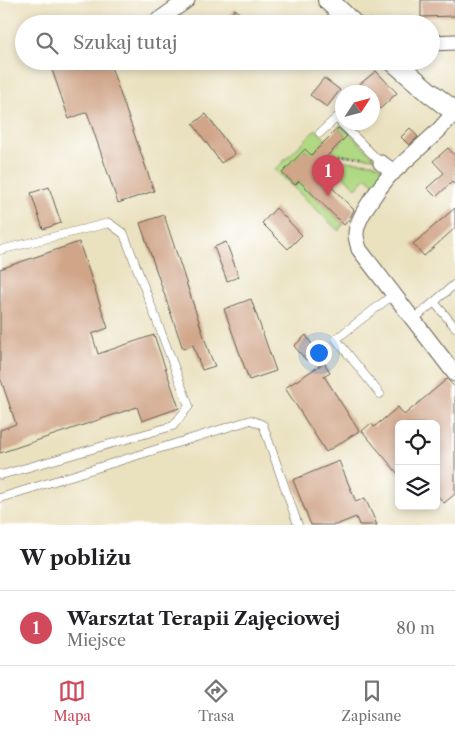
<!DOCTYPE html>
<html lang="pl">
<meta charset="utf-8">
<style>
body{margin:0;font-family:"Libre Caslon Text",serif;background:#f2f2f2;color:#202124}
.controls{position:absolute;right:15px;bottom:15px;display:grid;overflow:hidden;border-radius:8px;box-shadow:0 2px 8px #0003}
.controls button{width:45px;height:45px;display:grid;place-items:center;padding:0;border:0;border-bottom:1px solid #e0e0e0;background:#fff;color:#202124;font:25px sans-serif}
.compass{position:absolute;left:335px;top:85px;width:45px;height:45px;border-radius:50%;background:#fff;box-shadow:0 2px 8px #0003;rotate:54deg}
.you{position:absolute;left:318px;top:352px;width:18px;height:18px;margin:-12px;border:4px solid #fff;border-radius:50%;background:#1a73e8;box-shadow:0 0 0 8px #1a73e833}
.badge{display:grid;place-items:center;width:32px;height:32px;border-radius:50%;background:#d1495b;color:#fff;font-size:16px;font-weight:700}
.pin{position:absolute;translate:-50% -41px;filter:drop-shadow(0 1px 2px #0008)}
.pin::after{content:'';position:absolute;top:26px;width:18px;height:15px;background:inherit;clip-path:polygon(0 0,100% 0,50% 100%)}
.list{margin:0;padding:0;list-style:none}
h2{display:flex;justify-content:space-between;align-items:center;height:65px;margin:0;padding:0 20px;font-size:21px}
h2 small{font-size:16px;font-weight:400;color:#757577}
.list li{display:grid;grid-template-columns:32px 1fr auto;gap:15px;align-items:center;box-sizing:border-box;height:75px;padding:0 20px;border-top:1px solid #e0e0e0}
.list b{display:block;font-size:19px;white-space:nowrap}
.list p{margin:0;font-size:16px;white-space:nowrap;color:#757577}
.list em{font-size:16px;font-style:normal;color:#757577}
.icon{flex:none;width:28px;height:28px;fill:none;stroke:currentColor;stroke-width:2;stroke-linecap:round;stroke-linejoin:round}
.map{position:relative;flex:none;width:455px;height:525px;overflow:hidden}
.search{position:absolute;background:#fff;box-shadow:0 2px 8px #0003;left:15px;right:15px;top:15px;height:55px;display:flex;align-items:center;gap:12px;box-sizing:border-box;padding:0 18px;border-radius:28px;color:#757577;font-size:19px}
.sheet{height:140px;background:#fff}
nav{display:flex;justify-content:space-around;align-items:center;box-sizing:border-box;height:70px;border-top:1px solid #e0e0e0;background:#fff;font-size:14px;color:#757577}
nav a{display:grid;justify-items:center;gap:2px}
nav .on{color:#d1495b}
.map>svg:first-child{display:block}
.green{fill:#b0d983;stroke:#667a50}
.building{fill:#d0a588}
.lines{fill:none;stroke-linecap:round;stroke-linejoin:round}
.lane-casing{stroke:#646155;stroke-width:9}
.street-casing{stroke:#646155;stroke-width:17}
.secondary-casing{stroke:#646155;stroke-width:22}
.path{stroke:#646155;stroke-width:2.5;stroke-dasharray:1 4;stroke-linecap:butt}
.lane{stroke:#fff;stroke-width:8}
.street{stroke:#fff;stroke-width:15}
.secondary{stroke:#fff;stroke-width:20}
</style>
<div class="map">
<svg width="455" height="525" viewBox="0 0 455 525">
<rect width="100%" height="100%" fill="#fff"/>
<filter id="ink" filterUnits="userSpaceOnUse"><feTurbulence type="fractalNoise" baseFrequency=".02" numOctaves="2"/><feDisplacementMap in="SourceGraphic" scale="10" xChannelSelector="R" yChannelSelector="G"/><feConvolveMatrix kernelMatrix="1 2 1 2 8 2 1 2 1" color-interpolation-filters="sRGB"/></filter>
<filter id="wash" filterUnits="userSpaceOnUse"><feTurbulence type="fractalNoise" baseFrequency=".0096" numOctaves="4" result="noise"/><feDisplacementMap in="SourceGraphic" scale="20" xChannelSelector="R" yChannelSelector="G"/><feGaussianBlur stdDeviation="1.12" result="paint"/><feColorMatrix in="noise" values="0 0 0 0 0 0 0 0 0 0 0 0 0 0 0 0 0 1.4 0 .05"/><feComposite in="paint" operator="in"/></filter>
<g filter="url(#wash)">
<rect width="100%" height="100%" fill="#eae1bf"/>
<path class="green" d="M341,125L375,158L338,155L332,151L347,136L338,127Z
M316,129L326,140L311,155L305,149L282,173L294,185L299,181L344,225H342L339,231L275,170Z
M342,161L373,163L385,169L377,186L366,177L356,188L335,168Z"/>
<g id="blocks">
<path class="building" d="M421,0H455V16L421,17Z
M235,9L252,24H223Z
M49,61H109L154,191L118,203L87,112L69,119Z
M376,71L397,93L380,109L372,101V92H350Z
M324,78L340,90L327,107L310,95Z
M206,114L235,154L221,163L193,124Z
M338,128L347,136L314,169L354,210L350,218L344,225L299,181L295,185L282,173L305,149L311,155Z
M410,128L418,137L409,145L401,137Z
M448,148L455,156V185L452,182L436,197L427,188L444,173L433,161Z
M49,187L61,223L43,229L31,193Z
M276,208L302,235L288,249L262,223Z
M455,208V228L424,256L413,244Z
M164,215L210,355L215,366L202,370L193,345L183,349L140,223Z
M79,242L108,328L92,334L98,354L154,335L179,408L142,421L137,407L0,453V430L16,424L0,377V269Z
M226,242L239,277L227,281L214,247Z
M251,299L276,371L249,380L224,309Z
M306,335L319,356L306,360L294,346Z
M324,363L330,372L324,376L359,431L326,452L285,388Z
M447,379L455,387V494L444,503L436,494V424H399V475L362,431L371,423L374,427L398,407L404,415Z
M339,461L356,502L365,498L377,525H359L356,517L336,525H311L293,480Z"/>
</g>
</g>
<g filter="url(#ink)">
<use href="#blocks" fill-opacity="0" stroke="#646155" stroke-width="1"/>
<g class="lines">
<g class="lane-casing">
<path id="lane" d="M320,133L336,118L381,163
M0,250L109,223L124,234L189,406L173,426L1,475L0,474
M434,302L455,327
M413,320L455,284
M380,394L336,339L394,294
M0,498L251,420L263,425L298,525"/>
</g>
<g class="street-casing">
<path id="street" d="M153,24L187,0
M431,43L455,42
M455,112L438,131L389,176C379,188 356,218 356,234C356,239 358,244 359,249L455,374
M381,163L387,167L393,173"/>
</g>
<g class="secondary-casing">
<path id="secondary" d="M328,0L353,24
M393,61L429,92L455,112"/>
</g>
<path class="path" d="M370,19L376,24
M328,169L338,158L362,159"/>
<use href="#lane" class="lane"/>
<use href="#street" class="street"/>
<use href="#secondary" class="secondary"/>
</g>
</g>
</svg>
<div class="controls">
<button><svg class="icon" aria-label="locate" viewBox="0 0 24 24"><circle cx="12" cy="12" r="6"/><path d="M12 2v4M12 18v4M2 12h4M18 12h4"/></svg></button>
<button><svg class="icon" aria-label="layers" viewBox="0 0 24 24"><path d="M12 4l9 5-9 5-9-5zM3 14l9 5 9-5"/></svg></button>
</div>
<svg class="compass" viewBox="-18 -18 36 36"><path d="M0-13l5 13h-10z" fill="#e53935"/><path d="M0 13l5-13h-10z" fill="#757577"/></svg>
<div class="you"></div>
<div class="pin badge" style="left:328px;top:196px">1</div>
<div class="search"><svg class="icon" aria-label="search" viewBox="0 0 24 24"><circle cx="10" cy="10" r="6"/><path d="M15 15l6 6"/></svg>Szukaj tutaj</div>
</div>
<section class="sheet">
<h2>W pobliżu<small></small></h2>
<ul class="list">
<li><span class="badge">1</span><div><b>Warsztat Terapii Zajęciowej</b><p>Miejsce</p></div><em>80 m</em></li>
</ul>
</section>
<nav>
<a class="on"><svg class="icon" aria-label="map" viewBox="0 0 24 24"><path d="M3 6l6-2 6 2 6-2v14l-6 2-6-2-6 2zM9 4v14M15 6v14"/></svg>Mapa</a>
<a><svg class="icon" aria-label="directions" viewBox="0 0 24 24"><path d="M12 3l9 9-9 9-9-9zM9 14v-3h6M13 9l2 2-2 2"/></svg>Trasa</a>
<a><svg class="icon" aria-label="saved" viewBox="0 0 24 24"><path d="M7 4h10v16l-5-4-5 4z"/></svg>Zapisane</a>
</nav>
